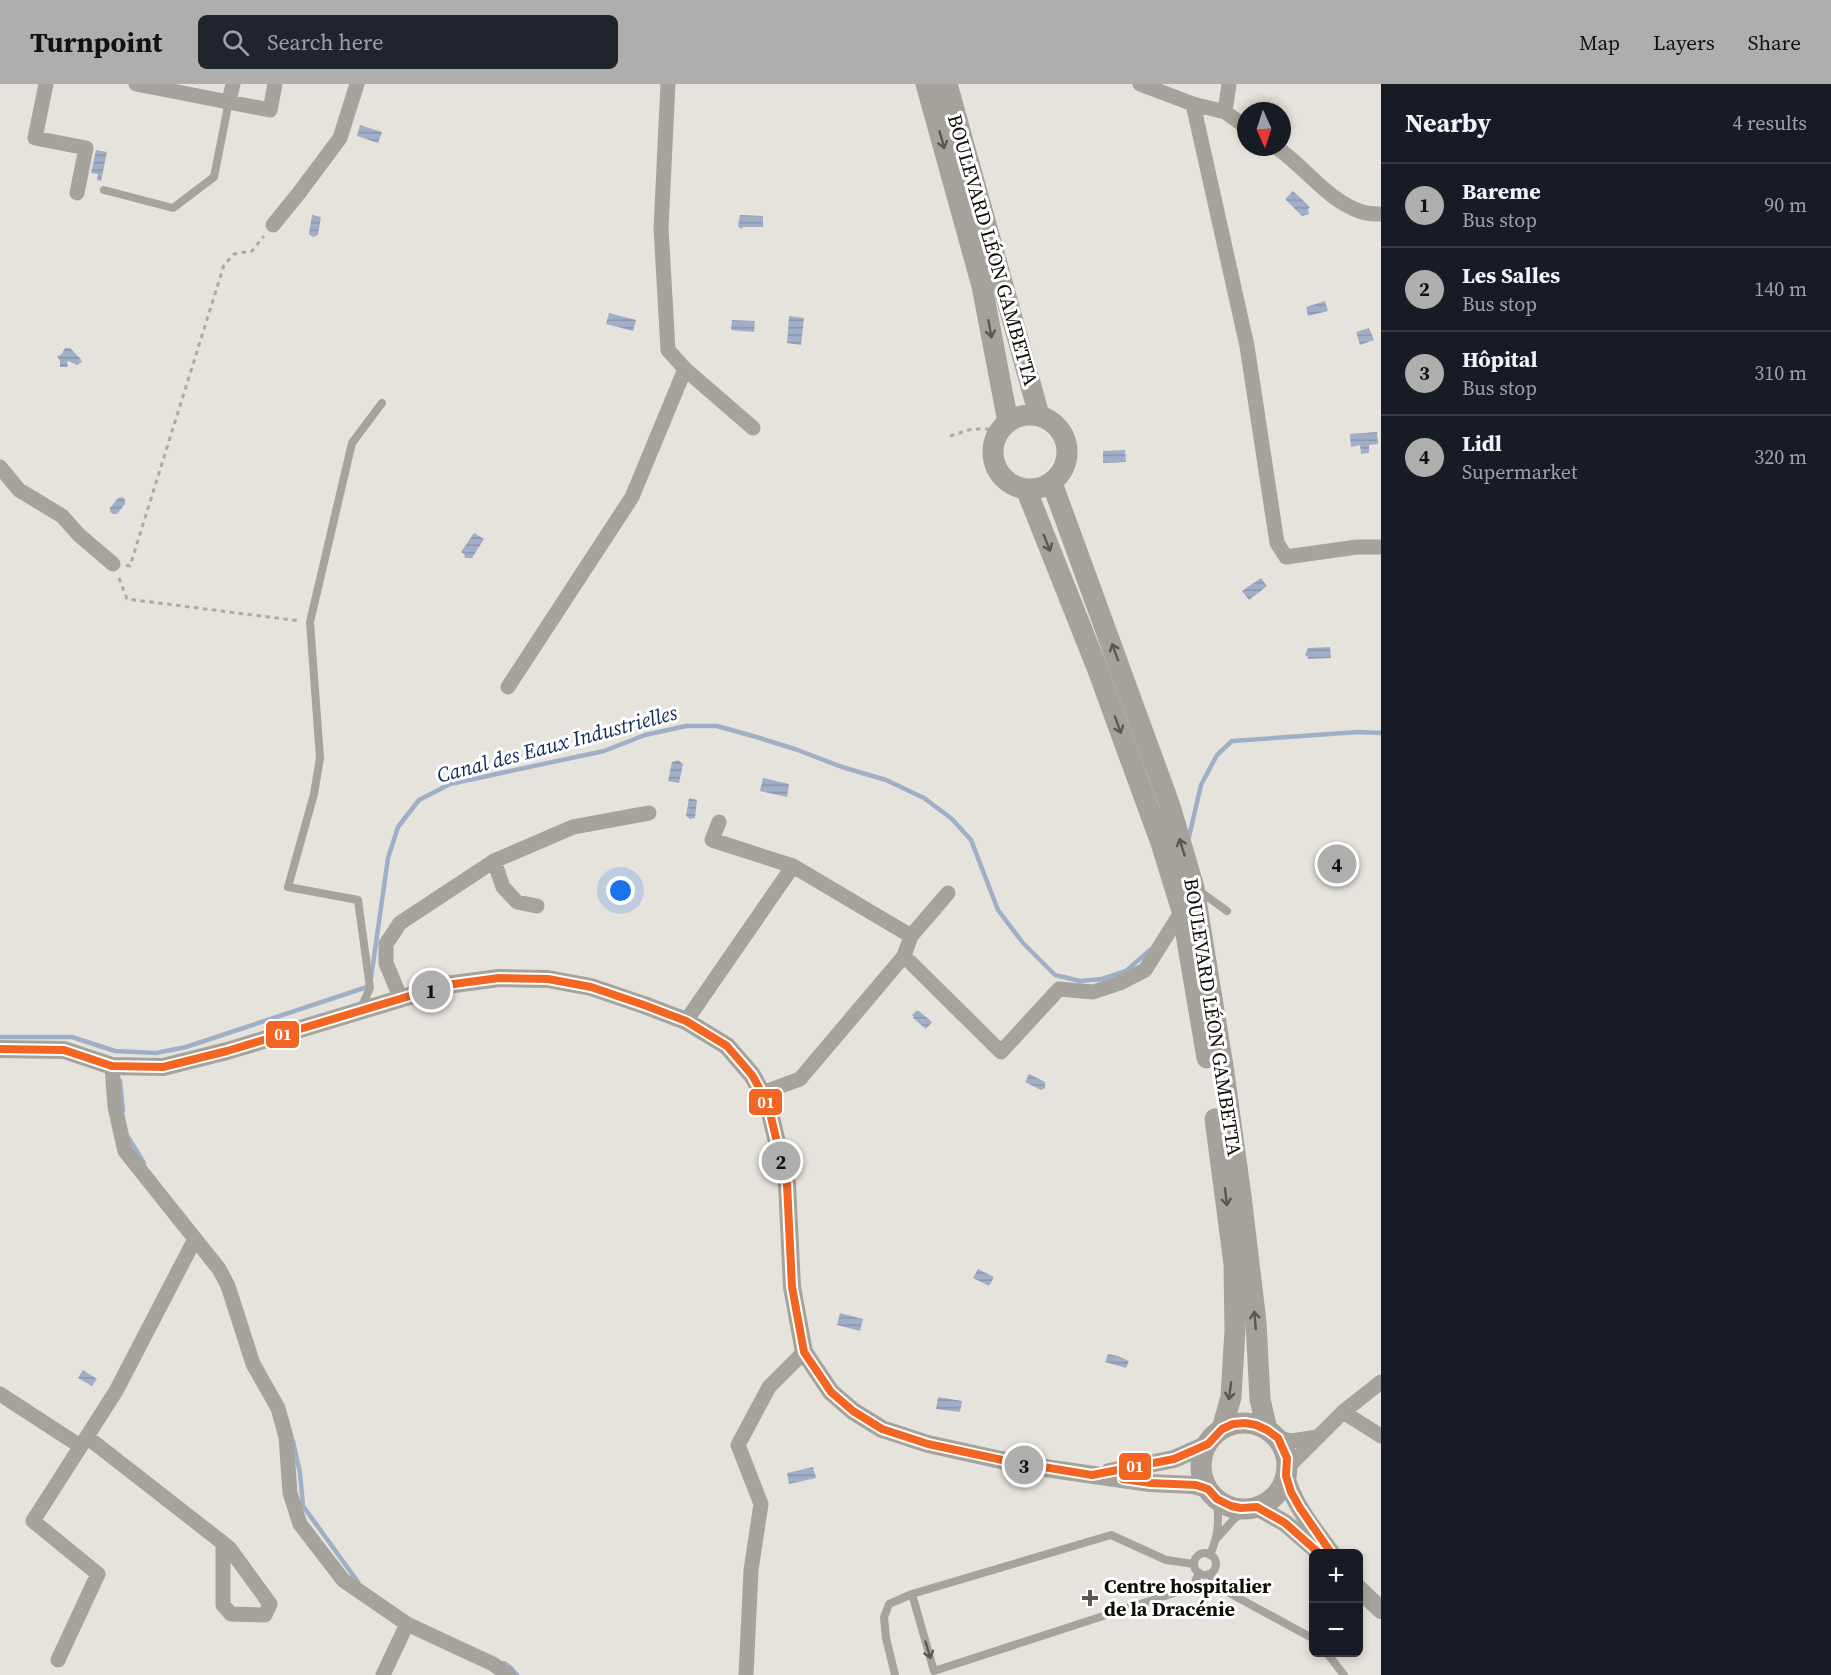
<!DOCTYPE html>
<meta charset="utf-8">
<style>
body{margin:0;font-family:"Source Serif 4",serif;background:#20242c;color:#f1f3f6}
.controls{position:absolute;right:18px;bottom:18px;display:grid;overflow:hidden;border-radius:9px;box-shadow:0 3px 9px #0003}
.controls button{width:54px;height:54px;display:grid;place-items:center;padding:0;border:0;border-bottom:2px solid #363941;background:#171b24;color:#f1f3f6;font:30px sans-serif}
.compass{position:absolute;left:1237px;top:18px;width:54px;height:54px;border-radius:50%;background:#171b24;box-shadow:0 3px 9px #0003;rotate:177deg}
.you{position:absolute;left:621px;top:807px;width:21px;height:21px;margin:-15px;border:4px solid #fff;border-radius:50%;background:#1a73e8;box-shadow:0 0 0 9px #1a73e833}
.badge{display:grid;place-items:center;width:39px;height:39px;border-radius:50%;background:#aeaead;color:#111;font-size:20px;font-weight:700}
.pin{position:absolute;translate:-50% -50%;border:3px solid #fff;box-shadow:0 2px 6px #0006}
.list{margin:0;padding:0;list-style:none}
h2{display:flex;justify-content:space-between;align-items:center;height:78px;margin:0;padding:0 24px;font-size:26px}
h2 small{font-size:20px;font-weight:400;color:#9ea1a6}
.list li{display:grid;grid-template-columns:39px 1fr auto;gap:18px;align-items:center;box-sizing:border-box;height:84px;padding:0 24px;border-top:2px solid #363941}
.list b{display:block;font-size:22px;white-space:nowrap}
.list p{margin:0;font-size:20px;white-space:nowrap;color:#9ea1a6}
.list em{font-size:20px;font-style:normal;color:#9ea1a6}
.icon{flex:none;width:33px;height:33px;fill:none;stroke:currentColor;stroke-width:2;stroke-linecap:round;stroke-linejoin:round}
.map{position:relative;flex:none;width:1381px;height:1591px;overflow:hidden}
header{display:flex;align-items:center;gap:36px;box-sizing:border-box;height:84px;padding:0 30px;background:#aeaead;color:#111}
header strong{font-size:28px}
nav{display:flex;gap:33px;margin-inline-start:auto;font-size:21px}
.search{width:420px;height:54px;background:#20242c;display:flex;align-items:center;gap:15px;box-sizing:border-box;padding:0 21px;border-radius:9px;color:#9ea1a6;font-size:22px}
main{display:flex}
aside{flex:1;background:#171b24}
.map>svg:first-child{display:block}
.water{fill:url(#water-rules)}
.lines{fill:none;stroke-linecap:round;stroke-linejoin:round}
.stream{stroke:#a0afc8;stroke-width:4.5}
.path{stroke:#acaaa5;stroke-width:3;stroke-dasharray:4.5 4.5;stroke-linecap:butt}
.service{stroke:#a6a39d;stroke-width:8}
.minor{stroke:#a6a39d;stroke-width:15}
.tertiary{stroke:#a6a39d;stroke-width:18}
.secondary{stroke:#a6a29b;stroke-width:21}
.bus-1-casing{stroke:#fff;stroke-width:12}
.bus-1{stroke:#f26522;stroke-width:8}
.oneway{stroke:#5b5852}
.oneway2{stroke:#5b5854}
.poi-dot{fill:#5b5954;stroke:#fff;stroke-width:2}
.labels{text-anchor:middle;stroke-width:6;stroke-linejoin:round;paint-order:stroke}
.street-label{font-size:20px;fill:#100e0a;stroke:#fff}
.poi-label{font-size:20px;font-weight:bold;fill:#100e0a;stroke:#fff;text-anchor:start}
.water-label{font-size:21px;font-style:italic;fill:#0d2959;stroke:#fff}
.line-badge{stroke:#fff;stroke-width:2}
.badge-label{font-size:16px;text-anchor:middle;font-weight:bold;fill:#fff}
</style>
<header>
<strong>Turnpoint</strong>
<div class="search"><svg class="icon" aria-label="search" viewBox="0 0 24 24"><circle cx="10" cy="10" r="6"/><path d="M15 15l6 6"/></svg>Search here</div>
<nav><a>Map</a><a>Layers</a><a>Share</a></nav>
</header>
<main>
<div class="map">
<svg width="1381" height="1591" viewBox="0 0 1381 1591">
<defs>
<pattern id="water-rules" width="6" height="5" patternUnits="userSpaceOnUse" patternTransform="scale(1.5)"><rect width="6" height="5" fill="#a0afc8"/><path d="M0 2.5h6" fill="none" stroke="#8995aa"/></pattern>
</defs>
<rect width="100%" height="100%" fill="#e6e3dc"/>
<path class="water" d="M360,41L382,48L378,59L357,52Z
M96,66L107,68L101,97L97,96L98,90L91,89Z
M1293,107L1310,123L1308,125L1309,130L1302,132L1285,115Z
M312,131L321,133L318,151L313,153L309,150Z
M740,131L763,132V143H743L741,145L738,142Z
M1325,217L1328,227L1308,232L1306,223Z
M609,229L636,236L633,247L606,240Z
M789,232L804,234L801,261L787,259Z
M732,236L755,237L754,248L731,246Z
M1369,244L1374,256L1360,261L1356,248Z
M65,264H70L80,274L82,278L77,281L68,277L67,278L68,283H60V277L57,272L61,271Z
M1377,348L1378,360L1369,361V369L1361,370L1360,361L1351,363L1350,350Z
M1125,366L1126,378L1103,379V367Z
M122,413L125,415V420L117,430H113L110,428V424L118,414Z
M474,449L484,455L472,474H465L464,470L461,468Z
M1261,494L1267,502L1249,516L1242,507Z
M1330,563L1331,574L1308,575V573L1305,571L1308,564Z
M678,676L683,680L679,699L668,697L672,678Z
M763,694L789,700L787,713L760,707Z
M689,714L697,716L695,734L690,735L686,732Z
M916,927H919L932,938L926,945L913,934L914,933L912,931Z
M1029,990L1045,998V1004L1041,1006L1025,998Z
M978,1185L994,1193L989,1202L973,1194Z
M840,1229L863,1235L860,1247L837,1241Z
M1108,1270L1118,1272L1129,1277L1126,1284L1105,1278Z
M83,1286L97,1295L92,1302L78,1294Z
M938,1313L962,1317L960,1328L936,1325Z
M813,1383L816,1394L789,1400L787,1389Z"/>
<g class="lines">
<path class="stream" d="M1188,757L1201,701L1217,671L1232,657L1358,648L1381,649
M371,894L388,774L398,743L419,716L450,700L604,667L645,651L686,642H717L753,652L795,665L842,683L886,696L924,714L952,735L971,756L998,826L1023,859L1055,891L1080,897L1102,895L1126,887L1150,866
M0,953H72L115,967L156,969L186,963L370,902
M120,997L123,1027
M128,1053L144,1079
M293,1357L300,1389L303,1422L358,1498
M504,1579L510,1583L517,1591"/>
<path class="path" d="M950,352L972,345H991
M126,481L130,482L224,181L234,170L252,167L264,152
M119,494L127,515L300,537"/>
<path class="service" d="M104,106L173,124L214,93L229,17
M1198,806L1227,827
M360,926L370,904L358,816L288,803L314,710L320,674L310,538L352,359L382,319
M1217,1454L1234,1435L1248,1425
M1194 1480a11 11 0 1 1 22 0a11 11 0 1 1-22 0Z
M1210,1471C1219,1450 1219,1437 1217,1415
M1209,1490L1220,1504L1314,1555
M912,1510L934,1587L1174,1509L1193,1502L1199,1489
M1326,1568L1344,1591
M895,1591L886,1554L884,1533L889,1520L912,1510L1111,1451L1166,1476L1194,1480"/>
<path class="minor" d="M46,0L35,54L86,64L77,109
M136,0L270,26L275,0
M668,0L661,144L668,266L685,285L753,344
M1140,0L1193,20L1225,28L1246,43
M229,17L233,0
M1193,20L1247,262L1277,459L1286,473L1357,463H1381
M1225,28L1229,0
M1276,63C1305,83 1328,117 1362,128C1368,130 1375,130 1381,130
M273,141L299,109L340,54L357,0
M0,383L19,406L62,432L79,451L113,480
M508,603L632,413L685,285
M719,738L712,756L793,782
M494,777L503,803L517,818L537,822
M911,852L948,809
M904,872L1001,968L1059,905L1093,908L1120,899L1145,886L1182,827
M401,915L386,879V860L400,839L494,777L573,743L649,729
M686,937L793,782L911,852L904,872L800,995L762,1009
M112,982L115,1023L125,1067L219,1185L228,1202L253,1280L278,1324L286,1353L290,1409L300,1440L343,1496L407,1540L493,1580L508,1591
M0,1310L80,1362
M1343,1328L1381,1352
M87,1353L223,1459L230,1465L270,1520L265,1531L231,1530L223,1521V1459
M1278,1354L1292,1357L1317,1353
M1287,1384L1343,1328L1381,1298
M58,1576L98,1490L33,1437L116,1307L195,1155
M383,1591L407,1540
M746,1591L751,1486L761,1420L738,1361L769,1303L804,1268"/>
<path class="tertiary" d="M0,965L64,966L112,982L163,983L227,967L446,901L499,894L548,895L591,903L644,921L686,937L727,962L752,991L762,1009L770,1029L787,1100L792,1203L804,1268L831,1308L853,1327L882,1345L928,1360L1024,1381L1150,1399L1193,1401L1208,1405
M1109,1388L1174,1375L1208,1360
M1286,1392C1294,1422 1314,1445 1332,1470
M1257,1423L1285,1439L1321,1470
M1358,1504L1381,1526"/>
<path class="secondary" d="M926,0L982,202L1008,338
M947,0L1039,331
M993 368a37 37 0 1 1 74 0a37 37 0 1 1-74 0Z
M1052,399L1170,722L1194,804L1223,982L1241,1112L1256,1238L1260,1315L1267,1346
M1026,405L1096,581L1161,759L1182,827L1207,974
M1215,1035L1234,1180L1235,1246L1231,1313L1222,1345
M1201 1382a43 43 0 1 1 86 0a43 43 0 1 1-86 0Z"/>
<g class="bus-1-casing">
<path id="bus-1" d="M0,965L64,966L112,982L163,983L227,967L446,901L499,894L548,895L591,903L644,921L686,937L727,962L752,991L762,1009L770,1029L787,1100L792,1203L804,1268L831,1308L853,1327L882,1345L928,1360L1007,1377L1092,1391L1174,1375L1208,1360L1222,1345L1233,1340L1245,1339L1256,1341L1267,1346L1278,1354L1287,1374L1286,1392L1291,1408L1300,1424L1332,1470
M1123,1395L1151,1399L1196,1401L1208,1405L1217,1415L1231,1422L1241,1424L1257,1423L1285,1439L1320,1470"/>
</g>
<use href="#bus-1" class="bus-1"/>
</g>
<defs><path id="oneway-shaft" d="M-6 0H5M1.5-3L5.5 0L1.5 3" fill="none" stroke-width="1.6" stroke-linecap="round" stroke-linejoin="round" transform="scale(1.5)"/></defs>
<g class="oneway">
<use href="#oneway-shaft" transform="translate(942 56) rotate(74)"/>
<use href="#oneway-shaft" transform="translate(990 245) rotate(80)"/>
<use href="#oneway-shaft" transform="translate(1047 459) rotate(68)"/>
<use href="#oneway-shaft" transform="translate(1115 568) rotate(-110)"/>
<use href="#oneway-shaft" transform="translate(1118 641) rotate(70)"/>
<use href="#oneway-shaft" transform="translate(1182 763) rotate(-107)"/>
<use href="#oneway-shaft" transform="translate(1226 1113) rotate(83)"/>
<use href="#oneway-shaft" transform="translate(1255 1236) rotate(-95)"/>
<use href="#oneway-shaft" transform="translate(1230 1307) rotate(97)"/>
</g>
<use class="oneway2" href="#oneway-shaft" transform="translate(928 1566) rotate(73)"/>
<path class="poi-dot" d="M1087 1505h6v6h6v6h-6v6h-6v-6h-6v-6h6z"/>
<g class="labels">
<g class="street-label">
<text transform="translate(993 166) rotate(74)" y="7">BOULEVARD LÉON GAMBETTA</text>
<text transform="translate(1213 933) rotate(81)" y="7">BOULEVARD LÉON GAMBETTA</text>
</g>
<g class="poi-label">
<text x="1104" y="1509">Centre hospitalier<tspan x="1104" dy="23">de la Dracénie</tspan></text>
</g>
<g class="water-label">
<text transform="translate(557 660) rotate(-15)" y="7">Canal des Eaux Industrielles</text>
</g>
</g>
<g class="line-badge">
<rect x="265" y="936" width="35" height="29" rx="6" fill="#f26522"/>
<rect x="748" y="1004" width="35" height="28" rx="6" fill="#f26522"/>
<rect x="1118" y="1368" width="34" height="29" rx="6" fill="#f26522"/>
</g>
<g class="badge-label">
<text x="283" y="956">01</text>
<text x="766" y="1024">01</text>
<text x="1135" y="1388">01</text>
</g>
</svg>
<div class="controls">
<button>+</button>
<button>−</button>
</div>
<svg class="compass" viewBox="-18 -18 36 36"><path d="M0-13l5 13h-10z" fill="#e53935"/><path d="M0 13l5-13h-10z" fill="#9ea1a6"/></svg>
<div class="you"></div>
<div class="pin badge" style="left:431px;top:906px">1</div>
<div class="pin badge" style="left:781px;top:1077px">2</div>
<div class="pin badge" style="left:1024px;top:1381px">3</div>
<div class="pin badge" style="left:1337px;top:780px">4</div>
</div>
<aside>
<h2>Nearby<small>4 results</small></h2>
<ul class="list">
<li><span class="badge">1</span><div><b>Bareme</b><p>Bus stop</p></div><em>90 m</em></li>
<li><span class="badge">2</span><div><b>Les Salles</b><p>Bus stop</p></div><em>140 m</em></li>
<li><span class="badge">3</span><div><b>Hôpital</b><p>Bus stop</p></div><em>310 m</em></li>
<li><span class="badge">4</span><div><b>Lidl</b><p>Supermarket</p></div><em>320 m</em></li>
</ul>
</aside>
</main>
